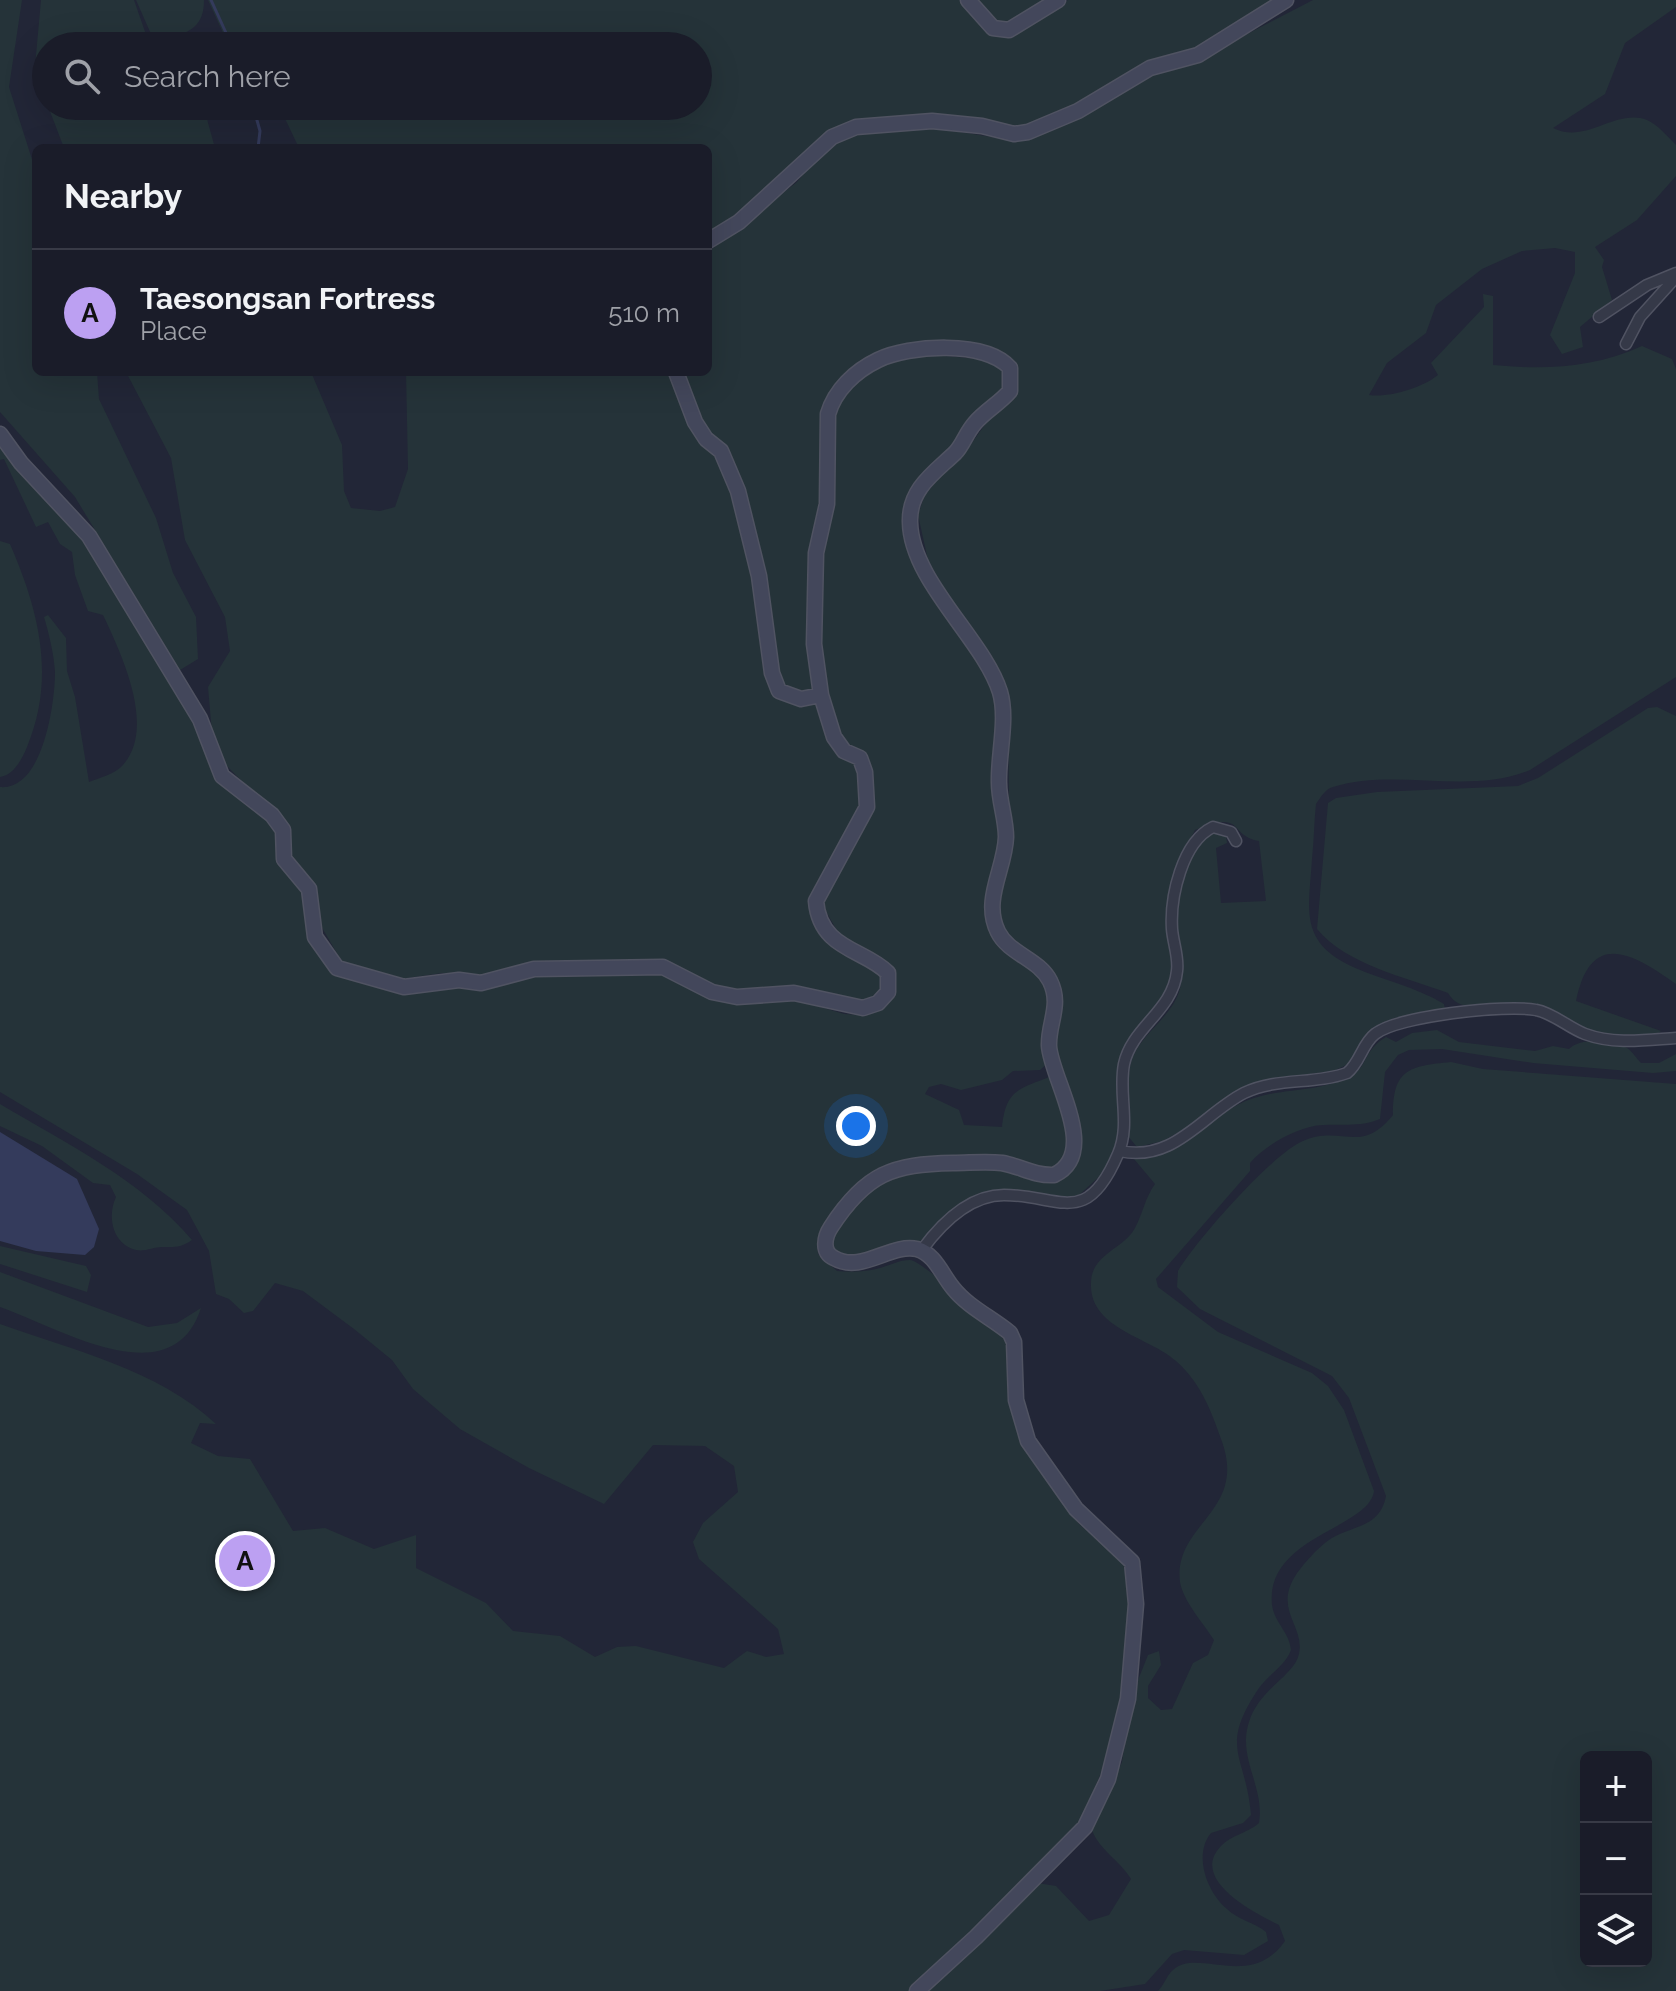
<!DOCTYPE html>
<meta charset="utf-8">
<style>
body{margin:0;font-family:Raleway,sans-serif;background:#272935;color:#f1f3f6}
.controls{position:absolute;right:24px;bottom:24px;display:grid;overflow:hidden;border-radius:12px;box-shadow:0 8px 32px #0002}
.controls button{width:72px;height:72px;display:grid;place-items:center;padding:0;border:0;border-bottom:2px solid #383a46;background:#1a1c29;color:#f1f3f6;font:40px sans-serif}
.you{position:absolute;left:856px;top:1126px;width:28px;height:28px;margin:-20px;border:6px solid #fff;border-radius:50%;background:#1a73e8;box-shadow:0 0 0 12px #1a73e833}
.badge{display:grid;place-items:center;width:52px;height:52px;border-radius:50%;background:#bca0f2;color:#111;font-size:26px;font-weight:700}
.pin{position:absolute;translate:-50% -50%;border:4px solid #fff;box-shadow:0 2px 8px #0006}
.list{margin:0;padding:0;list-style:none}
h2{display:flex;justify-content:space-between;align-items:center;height:104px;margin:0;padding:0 32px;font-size:34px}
h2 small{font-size:26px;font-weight:400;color:#9fa1a8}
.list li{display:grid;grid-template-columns:52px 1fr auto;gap:24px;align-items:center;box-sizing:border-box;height:128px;padding:0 32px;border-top:2px solid #383a46}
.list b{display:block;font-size:30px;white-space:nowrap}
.list p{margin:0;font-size:26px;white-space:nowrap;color:#9fa1a8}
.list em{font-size:26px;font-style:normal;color:#9fa1a8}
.icon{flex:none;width:44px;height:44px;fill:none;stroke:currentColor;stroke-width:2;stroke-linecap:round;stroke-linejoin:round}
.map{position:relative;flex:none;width:1676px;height:1991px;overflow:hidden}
.search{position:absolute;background:#1a1c29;box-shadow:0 8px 32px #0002;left:32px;top:32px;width:680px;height:88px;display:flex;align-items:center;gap:20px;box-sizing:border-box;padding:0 28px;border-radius:44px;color:#9fa1a8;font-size:30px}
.panel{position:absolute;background:#1a1c29;box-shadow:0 8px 32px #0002;left:32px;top:144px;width:680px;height:232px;border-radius:12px}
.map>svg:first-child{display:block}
.green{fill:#253339;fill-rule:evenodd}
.water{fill:#343b5c}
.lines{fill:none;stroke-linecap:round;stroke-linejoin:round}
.stream{stroke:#343b5c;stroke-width:3}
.street-casing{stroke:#505362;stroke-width:13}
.secondary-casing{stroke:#505362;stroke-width:17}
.street{stroke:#353948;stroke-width:10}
.secondary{stroke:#43475b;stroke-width:14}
</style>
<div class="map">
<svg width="1676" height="1991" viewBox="0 0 1676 1991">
<rect width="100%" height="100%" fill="#222637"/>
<path class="green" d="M0,0H22L9,87L36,172V372H97L99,399L156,518L173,573L196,617L198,659L180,670L75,497L0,412Z
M41,0H134L150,46H46V101L34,77Z
M136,0H204C204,26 191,31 168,40L151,34Z
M208,0H964L990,30L1036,21L1068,0H1276L1222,38L1023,130L853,123L708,236V148H299L279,106H698V46H229Z
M976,0H1050L1005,24L995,21Z
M1313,0H1676V7L1625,43L1605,94L1553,128C1586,145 1615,108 1647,120C1657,124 1668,137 1676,145V176L1637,220L1595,247L1604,260L1602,267L1612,300L1580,327L1583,347L1562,354L1550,335L1575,273V252L1555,248L1522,251L1482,269L1436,305L1426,333L1387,363L1369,395C1389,398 1422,388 1438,375L1431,363L1484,307L1483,294L1493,296V365C1544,370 1594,368 1642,346L1672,359L1676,369V677L1530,770C1467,796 1397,767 1333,787C1325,789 1321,797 1316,804C1314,822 1314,840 1312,859C1309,909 1298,942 1353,967C1383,980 1416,987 1444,1004L1445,1010L1394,1018L1368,1033L1351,1063L1333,1071L1273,1079L1163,1141L1137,1147L1127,1135C1130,1114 1126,1080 1131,1062C1139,1035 1170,1019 1179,992C1186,970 1176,947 1176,925C1177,895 1186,840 1218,830L1226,835L1227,843L1216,848L1221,903L1266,901L1259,841C1227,835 1246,809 1195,830L1179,861L1168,919L1173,968L1170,987L1118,1065L1120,1119L1115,1155L1102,1174L1078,1196L1062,1200L996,1190L962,1206L937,1223L923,1240L856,1259L833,1253L830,1246C863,1152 966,1160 1044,1180L1075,1151L1055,1046L1059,994L1005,936L998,917L1009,813L1008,699L928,560L918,515L924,497L939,477L961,458L989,419L1014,397C1025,349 993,344 954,344C935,344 916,344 898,350C875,358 851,381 830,395L822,503L809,579L806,639L814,689L809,695L798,697L780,682L768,594L743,488L698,416L680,372H708V252L797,182L828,145L860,132L917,125L1004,139L1029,137L1139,80L1193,62Z
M48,106H197L207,119L215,148H64Z
M933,355L993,360L1011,380L988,406L906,518L969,648L996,692L1001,823L991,921L1049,988L1048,1063L1040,1070L1013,1071L1002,1080L961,1090L941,1084L929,1087L925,1094L959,1110L964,1125L1002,1127C1006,1089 1019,1089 1052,1076C1063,1108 1077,1141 1056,1171C1004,1165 936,1143 887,1167C871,1175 857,1191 844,1203C827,1219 816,1229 818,1254L837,1271C851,1272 866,1272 880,1268C891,1265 899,1260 910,1260C924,1261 989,1325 1007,1339L1012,1406L1028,1452L1079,1524L1118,1556L1127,1571L1129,1612L1124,1685L1109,1754L1078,1827L910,1991H0V1324C72,1350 159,1370 216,1424L200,1423L191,1443L218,1456L250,1459L293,1531L325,1528L374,1549L416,1535V1568L486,1603L513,1631L560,1636L595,1657L617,1647L636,1646L724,1668L747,1651L766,1657L784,1654L778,1629L699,1559L693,1542L703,1523L738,1492L734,1466L705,1446L653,1445L604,1504L529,1468L460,1429L413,1389L392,1360L354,1329L303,1291L275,1283L253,1311L244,1313L229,1299L216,1294L209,1251L187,1210L137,1174L0,1092V787C43,791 55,703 55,672C54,654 49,634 44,617L48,615L66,638L67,671L75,697L89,782C99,778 115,774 122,766C157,729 122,655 103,615L88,611L75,575L72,552L60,544L48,522L36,527L4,459L0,460V439L83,535L193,715L216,778L268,818L275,830L279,860L306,895L312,940L331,971L392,989L516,977L662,972L687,985L794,999L844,1014L861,1015L891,996L895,979L839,934L824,908L825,894L856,844L872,809V781L839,736L829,696L822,646L819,563L833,418L842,397L851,385L889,362Z
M126,372H311L342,445L344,491L351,508L380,511L395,507L408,469L406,372H669L688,419L720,460L737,501L780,698L800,704L820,703L861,771L863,804L813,909L885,978L881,994L865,1002L732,990L711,985L684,970L546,964L517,966L478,976L442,973L394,980L342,962L317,919L311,881L291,854L288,828L224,763L213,744L208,687L230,651L225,617L185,540L171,458Z
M0,541L10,544C39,611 56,677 27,747C22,759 14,775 0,777Z
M1657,707L1676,716V984C1632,953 1591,929 1576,1001L1661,1031L1656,1035C1636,1036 1612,1040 1593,1033C1567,1023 1551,1007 1523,1004C1499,1002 1462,1018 1448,993C1405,977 1347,965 1317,929L1328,803L1336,798L1377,792L1518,786L1538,778L1648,708Z
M1437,1030L1459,1042L1535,1051L1553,1046L1569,1049C1581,1037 1611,1040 1627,1048C1632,1051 1637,1059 1641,1063H1659L1676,1054V1071L1653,1073L1533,1063L1442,1049L1409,1050L1398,1055L1385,1072L1380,1119C1360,1127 1344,1124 1323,1125C1298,1126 1266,1145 1250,1163V1171L1156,1279L1158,1287L1218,1332L1312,1373L1328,1386L1344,1410L1374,1491C1369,1529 1265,1536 1272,1605C1274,1622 1290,1633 1291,1650C1285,1666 1269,1674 1259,1688C1218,1749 1246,1754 1251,1815L1243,1823L1211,1833C1193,1855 1207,1892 1227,1909C1238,1920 1254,1922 1266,1932L1268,1941L1244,1955L1184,1950L1172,1954L1145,1984L1100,1991H925L1037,1883L1056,1886L1089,1921L1109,1915L1131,1879C1119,1859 1097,1849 1091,1827L1122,1762L1132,1695L1148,1655L1159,1651L1161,1665L1148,1686V1698L1161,1710L1172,1709L1193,1663L1208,1655L1214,1640C1204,1624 1183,1601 1180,1582C1173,1523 1249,1512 1221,1439C1211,1410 1200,1382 1176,1361C1150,1337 1089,1329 1091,1283C1091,1254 1124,1249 1135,1228C1143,1213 1145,1198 1155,1184L1134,1159C1187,1153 1208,1113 1254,1098C1289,1087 1324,1093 1355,1073C1366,1067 1364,1050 1386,1037L1396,1042L1412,1033Z
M1451,1062L1483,1069L1676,1084V1991H1158C1164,1985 1167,1975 1173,1970C1198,1947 1250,1991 1285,1941L1279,1925C1257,1914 1188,1880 1221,1846C1231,1835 1248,1833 1259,1823C1265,1787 1237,1758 1249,1722C1259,1689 1295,1675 1299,1654C1305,1627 1275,1611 1294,1578C1301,1566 1320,1545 1332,1538C1355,1525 1380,1527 1386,1496L1349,1398L1332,1376L1200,1309L1177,1287L1178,1271C1195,1242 1273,1153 1303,1141C1342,1124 1360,1156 1393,1115C1393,1070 1408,1066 1451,1062ZM1586,1757H1646V1961H1586Z
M0,1104C67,1144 140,1179 192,1240C180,1248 176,1247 162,1247C154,1247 144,1252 136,1250C112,1244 107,1216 116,1197L110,1185L93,1183L42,1146L0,1126Z
M0,1246L86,1266L91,1275L87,1292L0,1264Z
M0,1272L148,1327L177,1323L201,1308C172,1399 56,1326 0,1307Z"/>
<path class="water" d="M0,1132L77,1179L99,1229L94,1247L85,1255L36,1251L0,1241Z"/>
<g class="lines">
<path class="stream" d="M211,0L232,46
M253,106L260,131L258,148"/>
<g class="street-casing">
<path id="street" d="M1599,317L1647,285L1676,273
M1626,344L1640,317L1676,277
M1120,1151C1174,1163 1203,1114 1244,1093C1277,1077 1314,1085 1347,1073C1360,1063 1362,1044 1375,1034C1398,1016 1506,1004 1536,1010C1553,1013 1569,1028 1585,1034C1615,1045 1646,1040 1676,1038
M921,1251C940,1225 969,1195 1004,1195C1060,1195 1086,1229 1118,1154C1131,1124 1118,1094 1124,1064C1132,1027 1173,1011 1177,971C1179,957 1173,943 1172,929C1170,897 1182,842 1213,827L1231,832L1236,841"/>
</g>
<g class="secondary-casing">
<path id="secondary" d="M968,0L993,28L1009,30L1058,0
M708,241L739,222L832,137L856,127L932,121L982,126L1014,134L1028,132L1078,111L1150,68L1198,55L1286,0
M676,372L695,422L706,439L721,451L738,491L759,576L772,673L779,691L801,699L821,695
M0,434L21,463L89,536L200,719L222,776L272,815L283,830L284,859L309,889L315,937L337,968L404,987L459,980L481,983L534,969L663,967L712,992L737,997L794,993L863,1008L878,1003L888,992V973C865,949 820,950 816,901L867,807L865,772L860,758L844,751L834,737L821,695L814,644L816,553L827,504L828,414C835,390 855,371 878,360C909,345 986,340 1010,368V391C1000,403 985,411 975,423C966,433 963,445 955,453C934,473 909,489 910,522C911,581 984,640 1000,692C1008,719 998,755 999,783C999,801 1006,819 1006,837C1005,869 982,900 998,932C1009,954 1039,959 1050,981C1062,1005 1048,1023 1049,1046C1051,1079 1101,1153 1054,1175C1034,1176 1020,1166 1002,1163C986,1161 969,1163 953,1163C893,1164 866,1173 831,1227C825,1236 821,1252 834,1258C861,1274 891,1243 917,1249C935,1254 942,1275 953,1288C968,1307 992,1318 1010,1333L1014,1342L1016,1400L1028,1441L1076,1509L1132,1562L1136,1604L1128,1699L1108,1779L1085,1827L976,1937L917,1991"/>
</g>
<use href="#street" class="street"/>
<use href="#secondary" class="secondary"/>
</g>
</svg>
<div class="controls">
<button>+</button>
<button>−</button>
<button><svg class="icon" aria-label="layers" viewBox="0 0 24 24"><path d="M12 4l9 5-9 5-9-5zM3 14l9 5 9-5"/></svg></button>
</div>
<div class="you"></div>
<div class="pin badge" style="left:245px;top:1561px">A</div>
<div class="search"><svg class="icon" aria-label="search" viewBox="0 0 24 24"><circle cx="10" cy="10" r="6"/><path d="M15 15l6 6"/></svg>Search here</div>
<section class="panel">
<h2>Nearby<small></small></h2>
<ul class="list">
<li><span class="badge">A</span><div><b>Taesongsan Fortress</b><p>Place</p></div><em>510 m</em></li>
</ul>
</section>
</div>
